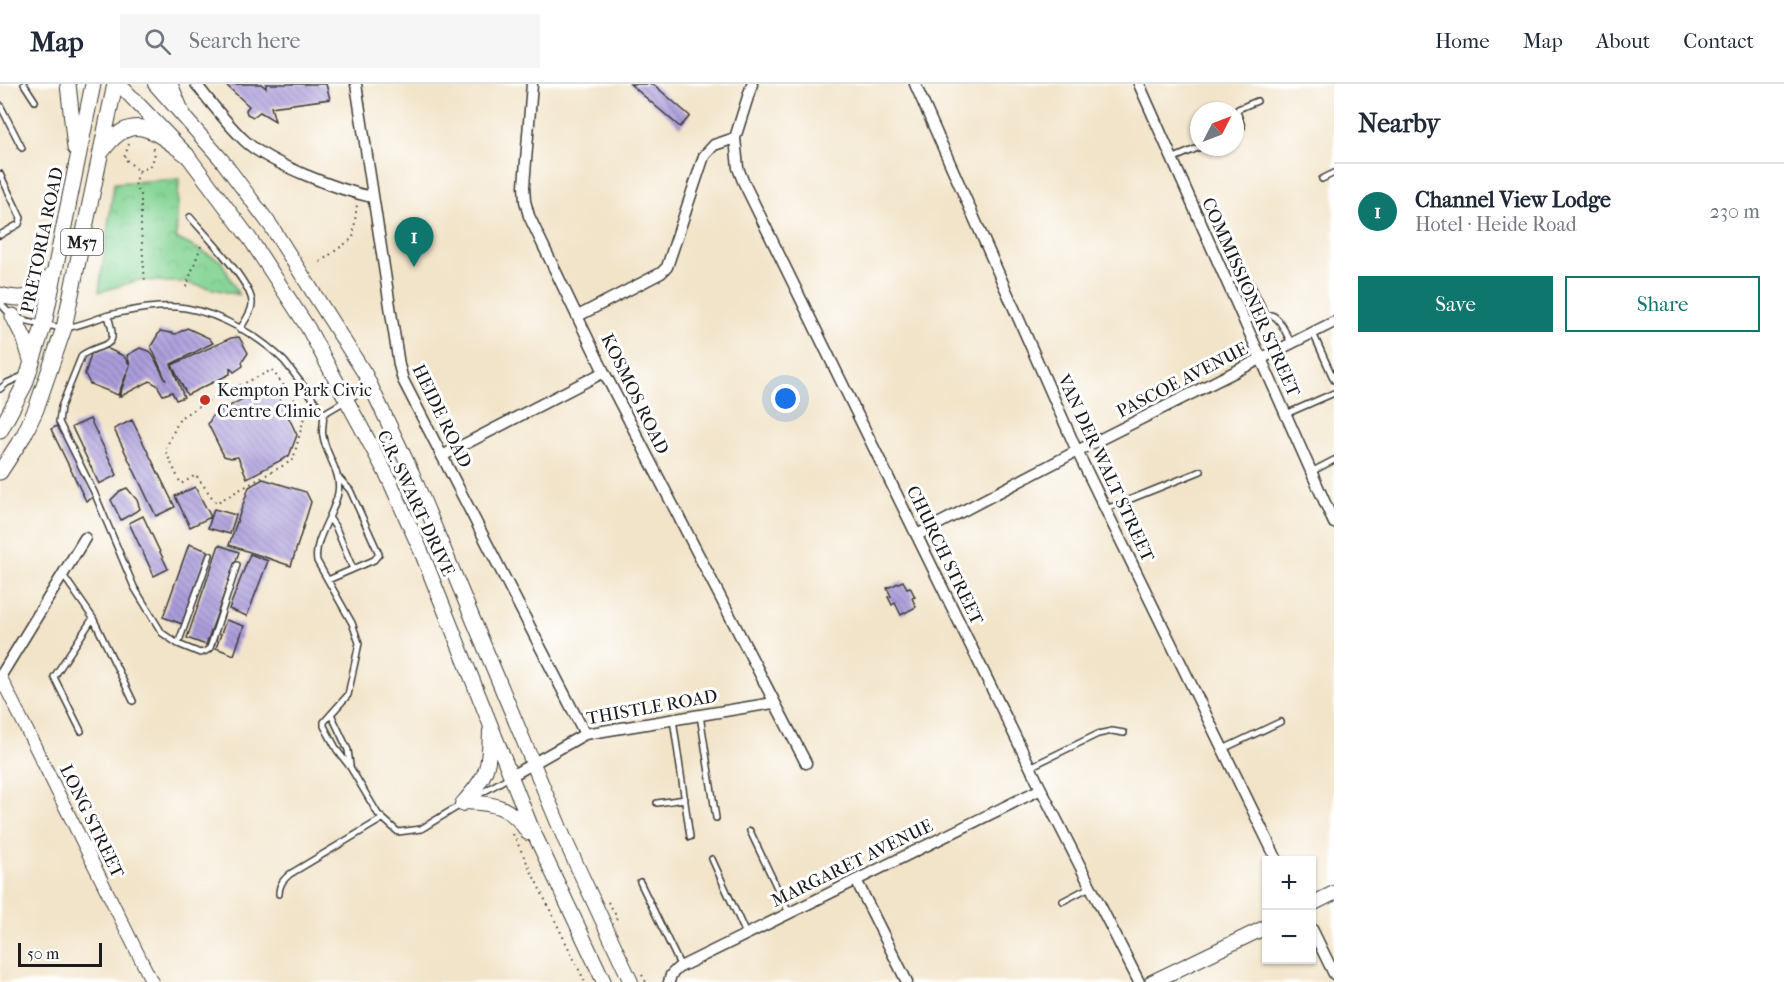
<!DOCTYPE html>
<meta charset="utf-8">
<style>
body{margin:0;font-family:"IM FELL French Canon",serif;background:#f6f6f7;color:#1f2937}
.controls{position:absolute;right:18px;bottom:18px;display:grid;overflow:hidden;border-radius:0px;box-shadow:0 2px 4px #0004}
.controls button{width:54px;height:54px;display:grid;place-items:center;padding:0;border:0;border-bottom:2px solid #e0e1e3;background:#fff;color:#1f2937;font:30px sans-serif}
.compass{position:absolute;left:1190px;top:18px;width:54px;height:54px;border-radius:50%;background:#fff;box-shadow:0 2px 4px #0004;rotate:48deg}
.scale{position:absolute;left:18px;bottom:15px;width:84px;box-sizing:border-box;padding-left:6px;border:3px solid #1c1c1c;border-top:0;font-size:16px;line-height:21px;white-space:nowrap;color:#1c1c1c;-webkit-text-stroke:4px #fff;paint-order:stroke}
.you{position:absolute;left:786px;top:315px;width:21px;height:21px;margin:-15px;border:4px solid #fff;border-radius:50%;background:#1a73e8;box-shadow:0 0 0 9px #1a73e833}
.badge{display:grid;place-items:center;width:39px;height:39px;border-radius:50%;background:#0f766e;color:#fff;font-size:20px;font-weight:700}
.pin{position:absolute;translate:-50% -50px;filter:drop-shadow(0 2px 3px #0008)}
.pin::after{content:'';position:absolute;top:32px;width:21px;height:18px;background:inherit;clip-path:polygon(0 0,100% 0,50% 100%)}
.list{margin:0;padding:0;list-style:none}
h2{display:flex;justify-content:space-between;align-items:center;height:78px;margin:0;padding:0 24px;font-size:26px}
h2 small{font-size:20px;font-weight:400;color:#747a83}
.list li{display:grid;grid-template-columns:39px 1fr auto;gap:18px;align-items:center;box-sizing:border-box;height:96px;padding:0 24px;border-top:2px solid #e0e1e3}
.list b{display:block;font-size:22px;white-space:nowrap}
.list p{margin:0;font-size:20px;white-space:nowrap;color:#747a83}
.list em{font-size:20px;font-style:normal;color:#747a83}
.actions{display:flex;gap:12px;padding:18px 24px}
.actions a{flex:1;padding:14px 0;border:2px solid #0f766e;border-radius:0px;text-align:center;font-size:21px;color:#0f766e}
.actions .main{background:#0f766e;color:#fff}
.icon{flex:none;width:33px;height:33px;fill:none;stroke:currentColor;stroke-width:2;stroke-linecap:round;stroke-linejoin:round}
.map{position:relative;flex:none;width:1334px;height:898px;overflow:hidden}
header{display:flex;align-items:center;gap:36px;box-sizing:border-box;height:84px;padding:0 30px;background:#fff;border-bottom:2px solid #e0e1e3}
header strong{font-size:28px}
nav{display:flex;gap:33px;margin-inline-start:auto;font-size:21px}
.search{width:420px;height:54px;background:#f6f6f7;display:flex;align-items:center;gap:15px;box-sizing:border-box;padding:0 21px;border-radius:0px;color:#747a83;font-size:22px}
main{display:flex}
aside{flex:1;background:#fff}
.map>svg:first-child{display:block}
.park{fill:url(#park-crowns);stroke:#507858;stroke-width:1.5}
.building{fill:url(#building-back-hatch)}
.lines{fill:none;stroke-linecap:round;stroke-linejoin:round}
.service-casing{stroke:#3c3a36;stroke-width:8}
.minor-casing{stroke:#3c3a36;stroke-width:13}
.tertiary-casing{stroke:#3c3a36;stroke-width:14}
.secondary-casing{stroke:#3c3a36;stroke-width:16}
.primary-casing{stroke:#3c3a36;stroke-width:17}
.path{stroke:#3c3a36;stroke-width:2;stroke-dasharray:1.5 4.5;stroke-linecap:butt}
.service{stroke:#fff;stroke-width:5}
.minor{stroke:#fff;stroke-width:10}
.tertiary{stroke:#fff;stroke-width:12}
.secondary{stroke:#fff;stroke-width:14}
.primary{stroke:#fff;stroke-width:15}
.poi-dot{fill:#c8321e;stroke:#fff;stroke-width:2}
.labels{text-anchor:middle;stroke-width:6;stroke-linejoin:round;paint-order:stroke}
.shield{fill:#fff;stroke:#606060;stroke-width:1.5}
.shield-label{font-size:16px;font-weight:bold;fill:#1c1c1c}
.street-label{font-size:18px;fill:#1c1c1c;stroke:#fff}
.poi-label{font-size:18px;fill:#1c1c1c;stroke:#fff;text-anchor:start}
</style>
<header>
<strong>Map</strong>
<div class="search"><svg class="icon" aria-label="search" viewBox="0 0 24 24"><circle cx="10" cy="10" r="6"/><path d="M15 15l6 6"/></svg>Search here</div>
<nav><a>Home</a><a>Map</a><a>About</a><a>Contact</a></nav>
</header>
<main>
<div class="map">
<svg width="1334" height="898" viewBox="0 0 1334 898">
<defs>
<pattern id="park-crowns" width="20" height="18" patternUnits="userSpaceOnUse" patternTransform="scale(1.5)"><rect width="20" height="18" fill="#84d494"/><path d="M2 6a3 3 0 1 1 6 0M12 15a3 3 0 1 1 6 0" fill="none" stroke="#71b57f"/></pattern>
<pattern id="building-back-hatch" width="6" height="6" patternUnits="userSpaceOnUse" patternTransform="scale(1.5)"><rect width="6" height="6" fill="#ac9ddb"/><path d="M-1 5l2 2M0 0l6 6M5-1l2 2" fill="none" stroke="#8b7fb1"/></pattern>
</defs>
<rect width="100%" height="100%" fill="#fff"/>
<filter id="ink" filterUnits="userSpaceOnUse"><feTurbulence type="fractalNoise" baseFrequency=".0167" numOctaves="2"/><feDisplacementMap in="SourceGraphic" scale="12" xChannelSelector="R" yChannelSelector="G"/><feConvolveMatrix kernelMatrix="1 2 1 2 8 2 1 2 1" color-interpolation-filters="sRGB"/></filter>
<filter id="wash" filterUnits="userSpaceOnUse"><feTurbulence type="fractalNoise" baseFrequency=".008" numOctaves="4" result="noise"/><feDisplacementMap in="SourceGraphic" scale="24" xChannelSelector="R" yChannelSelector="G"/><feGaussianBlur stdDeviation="1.35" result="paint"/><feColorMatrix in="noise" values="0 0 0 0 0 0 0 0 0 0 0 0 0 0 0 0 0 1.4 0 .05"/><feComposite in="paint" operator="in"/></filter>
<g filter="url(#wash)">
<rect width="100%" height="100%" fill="#f2e4c9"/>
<path class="park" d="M179,95L176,154L221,177L239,211L187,199L140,196L99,208L114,99Z"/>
<g id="blocks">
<path class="building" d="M225,0H261L266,4V0H326L330,15L271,23L275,37L260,28L253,33L247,30L246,26L249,22Z
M630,0H653L690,32L680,43Z
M187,244L209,254L213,259L171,280L184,313L176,316L172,308L163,311L157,301L150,297L119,313L130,281L127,271L140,264L151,268L166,297L151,262L160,247L176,250Z
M239,253L248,269L242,278L243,282L234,288L230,284V290L187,311L172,281L231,254Z
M106,264L124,272L130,281L118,311L90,300L85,290L91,270Z
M263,304L277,309L297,351L289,372L247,394L238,373L231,374L224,372L208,340L213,331Z
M90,335L117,391L99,400L72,343Z
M132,336L175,423L156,432L114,345Z
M59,341L94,413L86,417L51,345Z
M263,395L306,408L311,418L291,482L229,461L249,403Z
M195,403L211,433L190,443L175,412Z
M127,404L137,416L140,425L121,436L111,416L120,407Z
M214,425L236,431L230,450L208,444Z
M143,432L168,485L154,492L129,439Z
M189,460L208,467L182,540L163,533Z
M219,461L239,468L206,561L187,554Z
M250,470L268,477L247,532L229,525Z
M903,497L907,504L910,503L915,513L912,514L916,523L901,531L895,519L892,521L888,513L891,512L887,504Z
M226,536L244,542L234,571L216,564Z"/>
</g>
</g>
<g filter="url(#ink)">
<use href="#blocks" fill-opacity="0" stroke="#3c3a36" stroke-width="1.5"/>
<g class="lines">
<g class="service-casing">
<path id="service" d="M24,0L35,17
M0,21L22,64
M1235,48L1242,43L1237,27L1238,25L1257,17
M1172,75L1200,63
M0,90L21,134L19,140L0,151
M1322,95L1334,89
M190,133C203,148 254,201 252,220C252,228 244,238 240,245
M1227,198L1241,192H1247L1265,229
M0,218C10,236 28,237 47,241C53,242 59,244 65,244C80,242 95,235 109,231C133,226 161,220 186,224C221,230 261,253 285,278C291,286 320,322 323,330C325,336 321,345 323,352C326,372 342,388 338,409C334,431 313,456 317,477L352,539L359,559L348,611L324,638V642L337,666L350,683L378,730L398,748L421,745L462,720
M108,232C120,268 105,256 82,271L61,323L59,338L94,408L134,503L162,549L178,560L200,569L206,567L210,564L237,481
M1244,238C1278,224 1275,230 1292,260
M1313,249L1334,296
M0,305L7,299L25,291
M323,330L369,303
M1286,330L1334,309
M1311,388L1334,376
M1106,425L1201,387
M330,435L336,444L353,485
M63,491L93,534L133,617
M328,496L374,476L379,470L350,406L339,394
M178,560L210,471
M331,630L348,666L350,681
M700,631L716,734
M673,635L690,753
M81,647L54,593L93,534
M1223,665L1280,638
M1030,683L1098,650L1112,647L1124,649
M473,714L509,693
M657,719L685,715
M750,747L789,829
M712,775L746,850
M640,798L681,883
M279,810C279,801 283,796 290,790L382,735
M1063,817L1090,803"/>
</g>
<g class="minor-casing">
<path id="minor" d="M196,0C211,19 227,40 245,57C270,80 339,106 372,113
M356,0L399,281L403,296L585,650
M532,0L524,102L525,117L529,132L604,288L806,679
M752,0L735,54L738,84L743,97L1041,705L1139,898
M915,0L1077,367L1277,776
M1139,0L1334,439
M578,232L661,189L667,183L704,72L714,61L735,54
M442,372L604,288
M917,451L1077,367L1334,238
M0,593L85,454
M511,692L585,650L773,619
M856,796L907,898
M1312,845L1334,890
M669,898L671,891L678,884L1041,705"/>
</g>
<g class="tertiary-casing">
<path id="tertiary" d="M0,592L152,898"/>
</g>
<g class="secondary-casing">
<path id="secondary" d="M119,0L187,71L250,155L308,244L347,317L388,393L421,467L532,745L604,898
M155,0L221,75L271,142L365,290L412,389L565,756L631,898
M466,718C495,719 512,723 528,749
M462,720C488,691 489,685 490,647
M1312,820L1334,809
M1152,898L1266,843"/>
</g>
<g class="primary-casing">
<path id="primary" d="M68,0L75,64
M170,0L182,29
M103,66C133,25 155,48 187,71
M0,211C29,219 34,212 53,190
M13,232L25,256L32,279
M0,347L25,300L44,240L93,0
M0,388L24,351L36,325L64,244L115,0"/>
</g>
<path class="path" d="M129,60L124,74L139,87C135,96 133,103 141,111V145L145,199
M139,87L149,83L155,73L153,63
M320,178L353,154L357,120
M186,203L201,162
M272,286L305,330L293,376L216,419L196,391L181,400L165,366L180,334L207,317Z
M513,750L585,898
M608,818L615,829L617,837
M642,891L646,898"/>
<use href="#service" class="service"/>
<use href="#minor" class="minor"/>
<use href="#tertiary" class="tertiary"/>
<use href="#secondary" class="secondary"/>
<use href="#primary" class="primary"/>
</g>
</g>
<circle class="poi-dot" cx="205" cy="316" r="6"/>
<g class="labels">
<rect class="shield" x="61" y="145" width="42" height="26" rx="4.5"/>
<g class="shield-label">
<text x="82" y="164">M57</text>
</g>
<g class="street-label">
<text transform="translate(42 156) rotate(-78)" y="6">PRETORIA ROAD</text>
<text transform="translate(1251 213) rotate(66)" y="6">COMMISSIONER STREET</text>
<text transform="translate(1182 296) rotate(-27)" y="6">PASCOE AVENUE</text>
<text transform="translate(635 310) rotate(64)" y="6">KOSMOS ROAD</text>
<text transform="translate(442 332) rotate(64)" y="6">HEIDE ROAD</text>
<text transform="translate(1106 384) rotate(65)" y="6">VAN DER WALT STREET</text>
<text transform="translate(416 419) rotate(65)" y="6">C.R. SWART DRIVE</text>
<text transform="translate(945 471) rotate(64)" y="6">CHURCH STREET</text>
<text transform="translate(652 623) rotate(-10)" y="6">THISTLE ROAD</text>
<text transform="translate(92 737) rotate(64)" y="6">LONG STREET</text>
<text transform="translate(852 779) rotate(-26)" y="6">MARGARET AVENUE</text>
</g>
<g class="poi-label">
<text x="217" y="312">Kempton Park Civic<tspan x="217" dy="21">Centre Clinic</tspan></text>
</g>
</g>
</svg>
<div class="controls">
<button>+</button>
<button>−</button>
</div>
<svg class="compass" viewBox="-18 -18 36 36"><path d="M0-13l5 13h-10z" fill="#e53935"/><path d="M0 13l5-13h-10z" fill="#747a83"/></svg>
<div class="scale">50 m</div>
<div class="you"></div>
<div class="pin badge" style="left:414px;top:183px">1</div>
</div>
<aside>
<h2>Nearby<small></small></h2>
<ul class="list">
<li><span class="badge">1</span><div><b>Channel View Lodge</b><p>Hotel · Heide Road</p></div><em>230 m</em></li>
</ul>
<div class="actions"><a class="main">Save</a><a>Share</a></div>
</aside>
</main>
